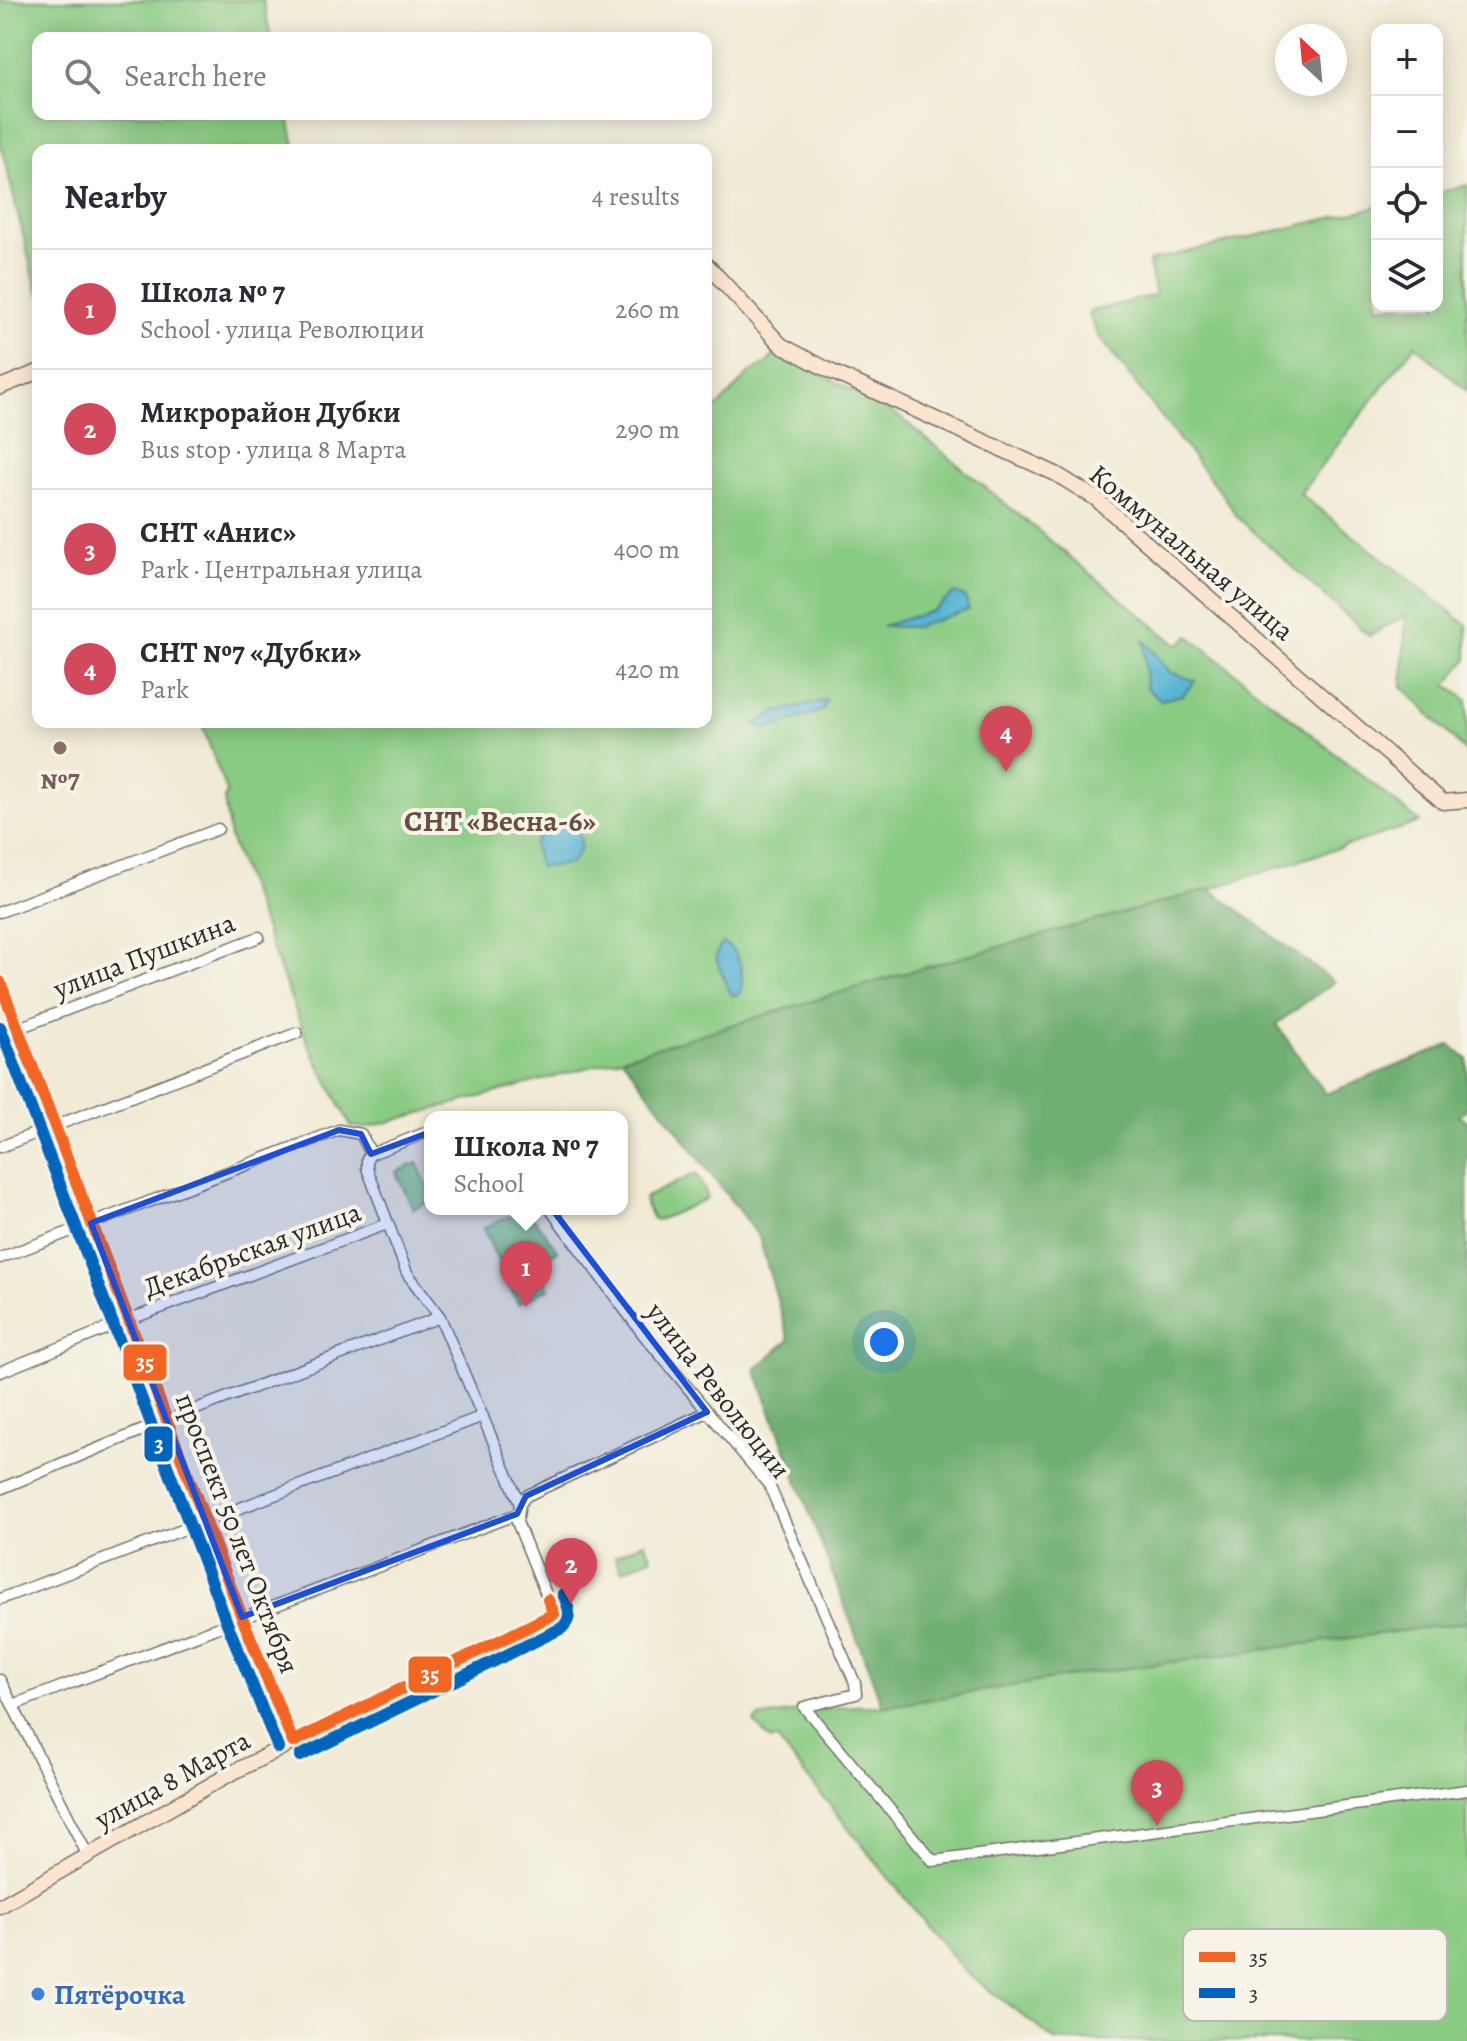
<!DOCTYPE html>
<meta charset="utf-8">
<style>
body{margin:0;font-family:Alegreya,serif;background:#f2f2f3;color:#2b2b33}
.controls{position:absolute;right:24px;top:24px;display:grid;overflow:hidden;border-radius:16px;box-shadow:0 4px 20px #0003}
.controls button{width:72px;height:72px;display:grid;place-items:center;padding:0;border:0;border-bottom:2px solid #e1e1e2;background:#fff;color:#2b2b33;font:40px sans-serif}
.compass{position:absolute;left:1275px;top:24px;width:72px;height:72px;border-radius:50%;background:#fff;box-shadow:0 4px 20px #0003;rotate:334deg}
.you{position:absolute;left:884px;top:1342px;width:28px;height:28px;margin:-20px;border:6px solid #fff;border-radius:50%;background:#1a73e8;box-shadow:0 0 0 12px #1a73e833}
.badge{display:grid;place-items:center;width:52px;height:52px;border-radius:50%;background:#d1495b;color:#fff;font-size:26px;font-weight:700}
.pin{position:absolute;translate:-50% -66px;filter:drop-shadow(0 2px 4px #0008)}
.pin::after{content:'';position:absolute;top:42px;width:28px;height:24px;background:inherit;clip-path:polygon(0 0,100% 0,50% 100%)}
.popup{position:absolute;left:424px;top:1111px;width:204px;height:104px;box-sizing:border-box;display:grid;place-content:center;border-radius:16px;background:#fff;filter:drop-shadow(0 2px 6px #0005);font-size:26px;white-space:nowrap;color:#7c7c81}
.popup b{font-size:30px;color:#2b2b33}
.popup::after{content:'';position:absolute;left:50%;top:100%;margin-left:-16px;border:16px solid transparent;border-top-color:#fff}
.list{margin:0;padding:0;list-style:none}
h2{display:flex;justify-content:space-between;align-items:center;height:104px;margin:0;padding:0 32px;font-size:34px}
h2 small{font-size:26px;font-weight:400;color:#7c7c81}
.list li{display:grid;grid-template-columns:52px 1fr auto;gap:24px;align-items:center;box-sizing:border-box;height:120px;padding:0 32px;border-top:2px solid #e1e1e2}
.list b{display:block;font-size:30px;white-space:nowrap}
.list p{margin:0;font-size:26px;white-space:nowrap;color:#7c7c81}
.list em{font-size:26px;font-style:normal;color:#7c7c81}
.icon{flex:none;width:44px;height:44px;fill:none;stroke:currentColor;stroke-width:2;stroke-linecap:round;stroke-linejoin:round}
.map{position:relative;flex:none;width:1467px;height:2041px;overflow:hidden}
.search{position:absolute;background:#fff;box-shadow:0 4px 20px #0003;left:32px;top:32px;width:680px;height:88px;display:flex;align-items:center;gap:20px;box-sizing:border-box;padding:0 28px;border-radius:16px;color:#7c7c81;font-size:30px}
.panel{position:absolute;background:#fff;box-shadow:0 4px 20px #0003;left:32px;top:144px;width:680px;height:584px;border-radius:16px}
.map>svg:first-child{display:block}
.green{fill:#8acb83;stroke:#5a7b57;stroke-width:2}
.forest{fill:#6faf71;stroke:#4d6d4e;stroke-width:2}
.water{fill:#56b4d5;stroke:#407080;stroke-width:2}
.lines{fill:none;stroke-linecap:round;stroke-linejoin:round}
.street-casing{stroke:#706e66;stroke-width:13}
.secondary-casing{stroke:#706e66;stroke-width:17}
.street{stroke:#fff;stroke-width:10}
.secondary{stroke:#fbe5cf;stroke-width:14}
.bus-1-casing{stroke:#f7f3e8;stroke-width:18}
.bus-2-casing{stroke:#f7f3e8;stroke-width:18}
.bus-1{stroke:#f26522;stroke-width:12}
.bus-2{stroke:#0065bd;stroke-width:12}
.marked{fill:#1d4ed8;fill-opacity:0.2;stroke:#1d4ed8;stroke-width:6;stroke-linejoin:round}
.education-dot{fill:#8d6e63;stroke:#f7f3e8;stroke-width:3}
.shop-dot{fill:#3f7fe0;stroke:#f7f3e8;stroke-width:3}
.labels{text-anchor:middle;stroke-width:8;stroke-linejoin:round;paint-order:stroke}
.street-label{font-size:28px;fill:#2b2b2b;stroke:#f7f3e8}
.education-label{font-size:28px;font-weight:bold;fill:#785e54;stroke:#f7f3e8}
.shop-label{font-size:28px;font-weight:bold;fill:#366cbe;stroke:#f7f3e8;text-anchor:start}
.neighbourhood-label{font-size:30px;font-weight:bold;fill:#694f42;stroke:#f7f3e8}
.key{fill:#f7f3e8;stroke:#bab7af;stroke-width:2}
.key-label{font-size:22px;fill:#2b2b2b}
.line-badge{stroke:#f7f3e8;stroke-width:3}
.badge-label{font-size:22px;text-anchor:middle;font-weight:bold;fill:#fff}
</style>
<div class="map">
<svg width="1467" height="2041" viewBox="0 0 1467 2041">
<rect width="100%" height="100%" fill="#f7f3e8"/>
<filter id="ink" filterUnits="userSpaceOnUse"><feTurbulence type="fractalNoise" baseFrequency=".0125" numOctaves="2"/><feDisplacementMap in="SourceGraphic" scale="16" xChannelSelector="R" yChannelSelector="G"/><feConvolveMatrix kernelMatrix="1 2 1 2 8 2 1 2 1" color-interpolation-filters="sRGB"/></filter>
<filter id="wash" filterUnits="userSpaceOnUse"><feTurbulence type="fractalNoise" baseFrequency=".006" numOctaves="4" result="noise"/><feDisplacementMap in="SourceGraphic" scale="32" xChannelSelector="R" yChannelSelector="G"/><feGaussianBlur stdDeviation="1.8" result="paint"/><feColorMatrix in="noise" values="0 0 0 0 0 0 0 0 0 0 0 0 0 0 0 0 0 1.4 0 .05"/><feComposite in="paint" operator="in"/></filter>
<g filter="url(#wash)">
<rect width="100%" height="100%" fill="#f1ebd5"/>
<path class="green" d="M0,0H263L271,38H38V114H288L296,150H38V295L0,141Z
M1467,185V391L1415,345L1300,494L1467,625V659L1447,685L1467,700V753L1402,686L1406,615L1369,636L1235,515L1229,503L1097,334L1088,312L1155,295L1149,261L1377,207V306H1437V193Z
M778,350L900,417L1177,645L1189,636L1420,822L1210,889L919,969L622,1058L366,1128L351,1126L309,1046L230,838L224,799L227,793L201,722H706V400L717,408L749,373L768,362Z
M417,1163L430,1192V1201L413,1209L396,1172Z
M694,1174L697,1175L707,1195L706,1199L657,1221L653,1220L644,1200L646,1197Z
M527,1209L558,1251L542,1262L533,1245L498,1261L483,1228Z
M531,1249L549,1289L518,1304L499,1264Z
M644,1542L652,1557L622,1571L615,1556Z
M1467,1622V2041H1056L963,1970L776,1738L771,1741L754,1722L757,1718C799,1712 840,1703 883,1707L1090,1673Z"/>
<path class="forest" d="M1210,889L1334,982L1276,1024L1326,1094L1450,1045L1467,1059V1108L1460,1115L1467,1121V1622L1090,1673L883,1707L755,1369L789,1340L759,1237L622,1058L919,969Z"/>
<path class="water" d="M955,593L965,597L969,609L916,627L882,626L932,611Z
M1144,640L1170,672L1195,681L1183,695L1161,700L1146,688Z
M826,700L823,711L767,729L754,724L774,713Z
M574,824C584,841 583,849 571,864L539,867L534,845L537,837L564,825Z
M723,943C741,952 745,975 740,994L732,995C727,988 726,982 723,975C717,962 712,955 723,943Z
M1393,1927L1405,1937L1344,1985L1324,1994L1313,1985V1967Z"/>
</g>
<g filter="url(#ink)">
<g class="lines">
<g class="street-casing">
<path id="street" d="M0,912L218,829
M0,1035L259,937
M430,1131L371,1154L367,1159V1168L407,1273L440,1317L520,1504
M0,1147L297,1033
M550,1209L643,1334L769,1485L855,1683L856,1694L804,1707L933,1861L1467,1790
M0,1258L339,1130L361,1134L371,1154
M0,1372L128,1320L387,1224
M0,1489L167,1420L440,1317
M0,1599L483,1416
M0,1680L88,1856
M13,1705L517,1514
M293,1742L554,1614L517,1522L520,1504L526,1496L707,1412"/>
</g>
<g class="secondary-casing">
<path id="secondary" d="M706,264L781,345L832,372L1056,474L1095,498L1443,802L1467,800
M0,387L38,372
M0,982L242,1617L293,1742L228,1775L0,1906"/>
</g>
<use href="#street" class="street"/>
<use href="#secondary" class="secondary"/>
<g class="bus-1-casing">
<path id="bus-1" d="M0,982L242,1617L293,1742
M293,1742L554,1614L548,1600"/>
</g>
<g class="bus-2-casing">
<path id="bus-2" d="M0,1027L227,1623L278,1748
M300,1756L562,1628C574,1617 568,1606 563,1594"/>
</g>
<use href="#bus-1" class="bus-1"/>
<use href="#bus-2" class="bus-2"/>
</g>
</g>
<path class="marked" d="M452,1124H487L707,1412L526,1496L517,1514L242,1617L91,1223L339,1130L361,1134L371,1154Z"/>
<circle class="education-dot" cx="60" cy="748" r="8"/>
<circle class="shop-dot" cx="38" cy="1994" r="8"/>
<g class="labels">
<g class="street-label">
<text transform="translate(1192 552) rotate(40)" y="10">Коммунальная улица</text>
<text transform="translate(144 955) rotate(-21)" y="10">улица Пушкина</text>
<text transform="translate(252 1249) rotate(-20)" y="10">Декабрьская улица</text>
<text transform="translate(719 1390) rotate(52)" y="10">улица Революции</text>
<text transform="translate(238 1533) rotate(69)" y="10">проспект 50 лет Октября</text>
<text transform="translate(172 1779) rotate(-29)" y="10">улица 8 Марта</text>
</g>
<g class="education-label">
<text x="60" y="788">№7</text>
</g>
<g class="shop-label">
<text x="54" y="2004">Пятёрочка</text>
</g>
<g class="neighbourhood-label">
<text x="500" y="831">СНТ «Весна-6»</text>
</g>
</g>
<rect x="1183" y="1929" width="264" height="92" rx="12" class="key"/>
<rect x="1199" y="1952" width="36" height="10" fill="#f26522"/>
<rect x="1199" y="1988" width="36" height="10" fill="#0065bd"/>
<g class="key-label">
<text x="1249" y="1965">35</text>
<text x="1249" y="2001">3</text>
</g>
<g class="line-badge">
<rect x="122" y="1343" width="46" height="39" rx="8" fill="#f26522"/>
<rect x="143" y="1425" width="31" height="38" rx="8" fill="#0065bd"/>
<rect x="407" y="1655" width="46" height="39" rx="8" fill="#f26522"/>
</g>
<g class="badge-label">
<text x="145" y="1370">35</text>
<text x="159" y="1452">3</text>
<text x="430" y="1682">35</text>
</g>
</svg>
<div class="controls">
<button>+</button>
<button>−</button>
<button><svg class="icon" aria-label="locate" viewBox="0 0 24 24"><circle cx="12" cy="12" r="6"/><path d="M12 2v4M12 18v4M2 12h4M18 12h4"/></svg></button>
<button><svg class="icon" aria-label="layers" viewBox="0 0 24 24"><path d="M12 4l9 5-9 5-9-5zM3 14l9 5 9-5"/></svg></button>
</div>
<svg class="compass" viewBox="-18 -18 36 36"><path d="M0-13l5 13h-10z" fill="#e53935"/><path d="M0 13l5-13h-10z" fill="#7c7c81"/></svg>
<div class="you"></div>
<div class="pin badge" style="left:526px;top:1307px">1</div>
<div class="popup"><b>Школа № 7</b>School</div>
<div class="pin badge" style="left:571px;top:1604px">2</div>
<div class="pin badge" style="left:1157px;top:1826px">3</div>
<div class="pin badge" style="left:1006px;top:772px">4</div>
<div class="search"><svg class="icon" aria-label="search" viewBox="0 0 24 24"><circle cx="10" cy="10" r="6"/><path d="M15 15l6 6"/></svg>Search here</div>
<section class="panel">
<h2>Nearby<small>4 results</small></h2>
<ul class="list">
<li><span class="badge">1</span><div><b>Школа № 7</b><p>School · улица Революции</p></div><em>260 m</em></li>
<li><span class="badge">2</span><div><b>Микрорайон Дубки</b><p>Bus stop · улица 8 Марта</p></div><em>290 m</em></li>
<li><span class="badge">3</span><div><b>СНТ «Анис»</b><p>Park · Центральная улица</p></div><em>400 m</em></li>
<li><span class="badge">4</span><div><b>СНТ №7 «Дубки»</b><p>Park</p></div><em>420 m</em></li>
</ul>
</section>
</div>
